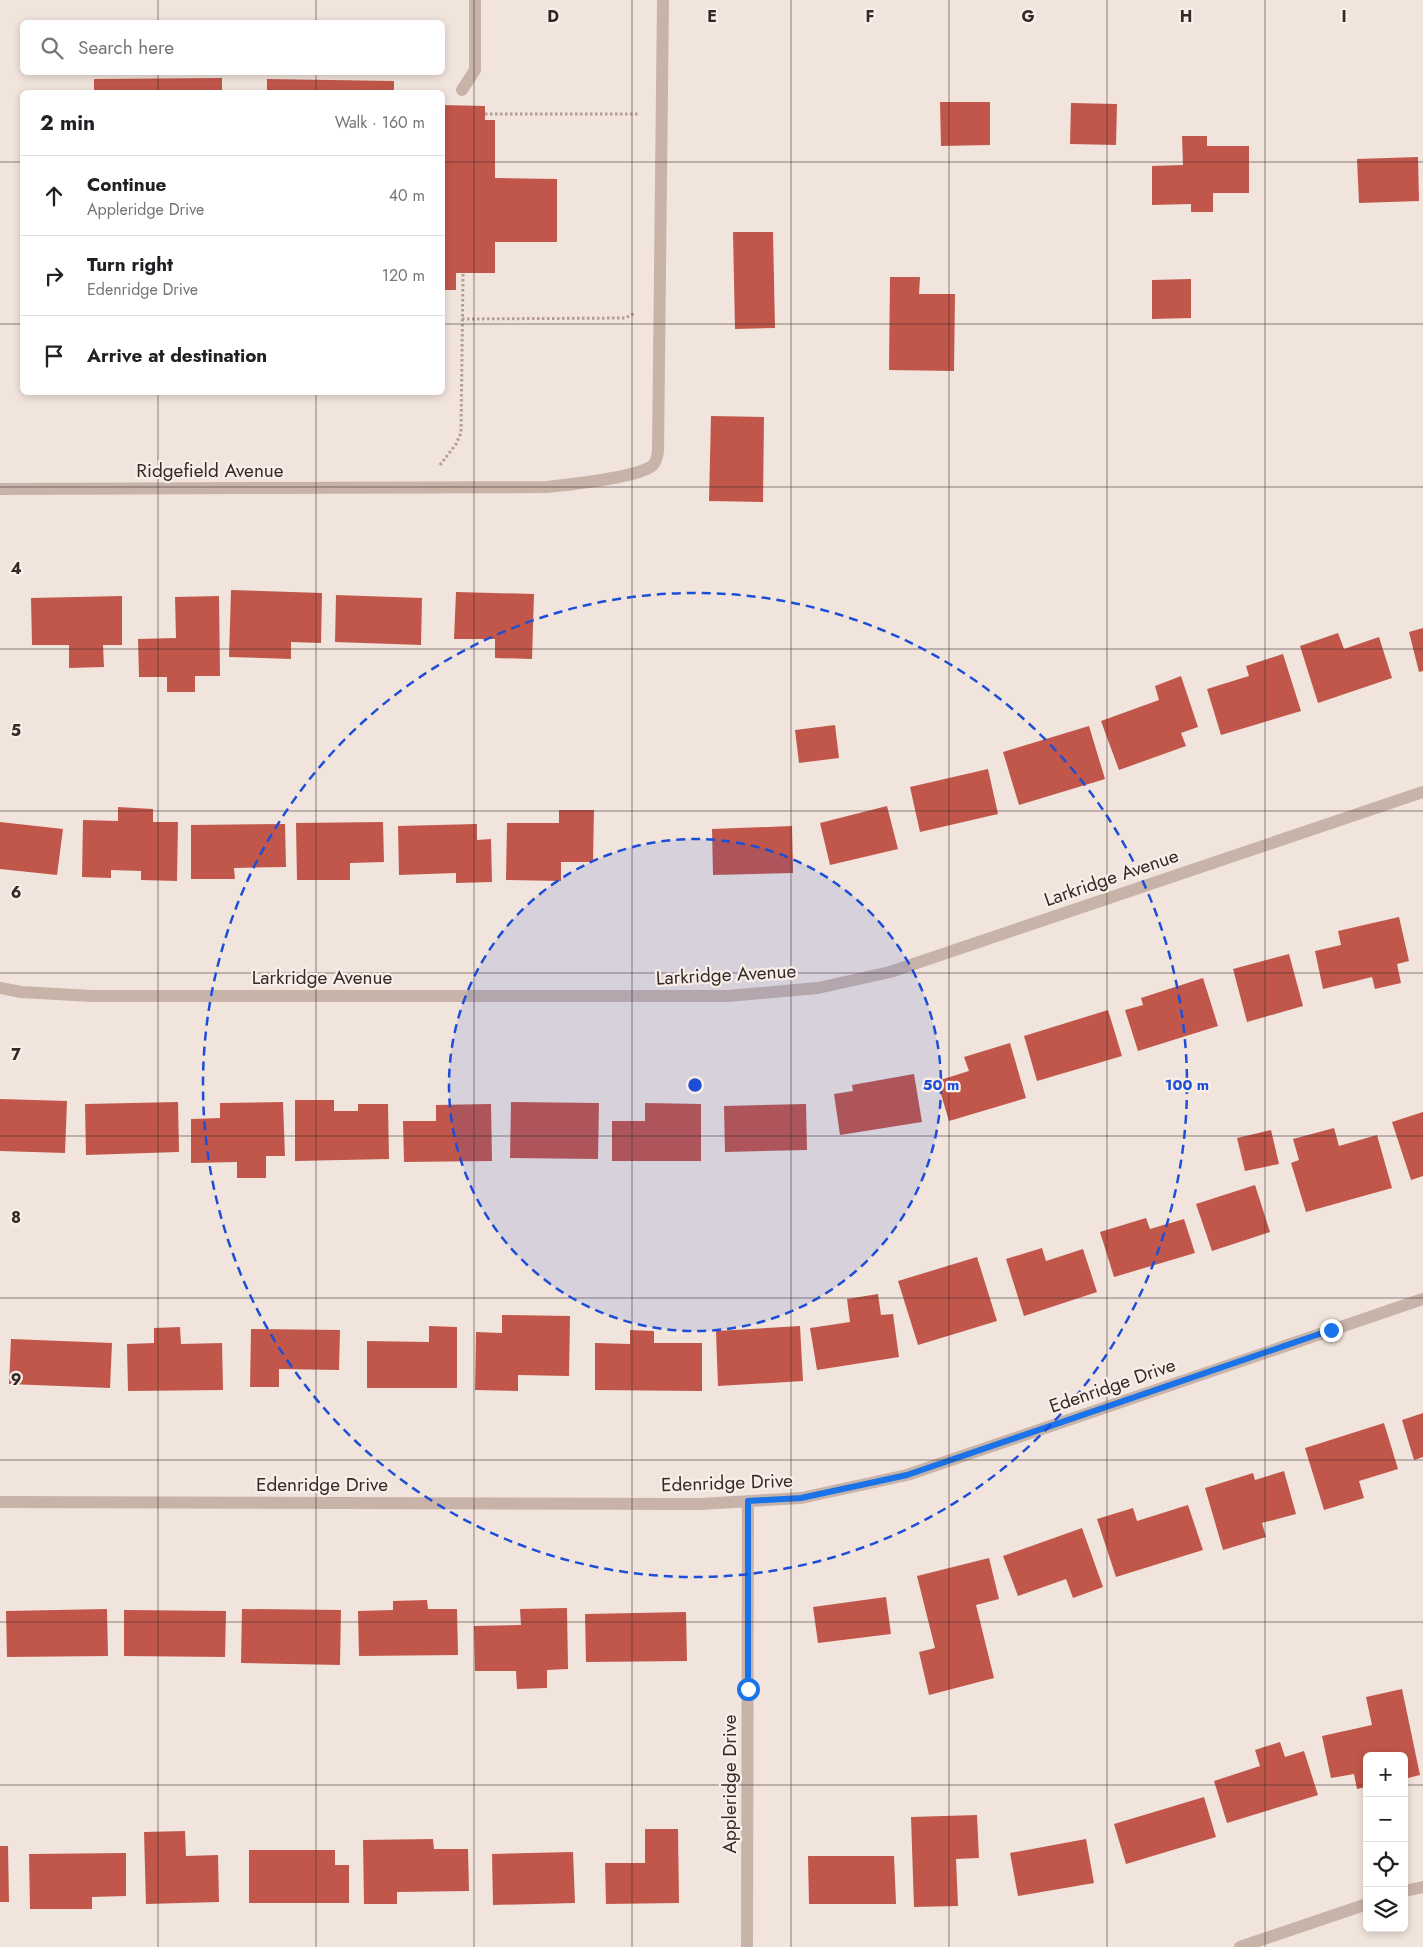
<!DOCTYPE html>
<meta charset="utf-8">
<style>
body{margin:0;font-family:Jost,sans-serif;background:#f2f2f2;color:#202124}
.controls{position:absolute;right:15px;bottom:15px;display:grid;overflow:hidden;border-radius:8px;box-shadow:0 2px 8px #0003}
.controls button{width:45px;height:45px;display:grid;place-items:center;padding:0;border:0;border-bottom:1px solid #e0e0e0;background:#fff;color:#202124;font:25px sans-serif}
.stop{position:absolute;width:15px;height:15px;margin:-11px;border:4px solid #1a73e8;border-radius:50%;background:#fff}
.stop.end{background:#1a73e8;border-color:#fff;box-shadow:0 1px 5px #0008}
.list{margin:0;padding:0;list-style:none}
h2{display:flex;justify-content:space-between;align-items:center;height:65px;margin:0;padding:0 20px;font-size:21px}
h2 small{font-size:16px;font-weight:400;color:#757577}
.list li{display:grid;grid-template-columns:32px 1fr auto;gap:15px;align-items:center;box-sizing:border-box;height:80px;padding:0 20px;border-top:1px solid #e0e0e0}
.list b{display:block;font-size:19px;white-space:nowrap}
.list p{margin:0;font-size:16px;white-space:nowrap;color:#757577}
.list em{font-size:16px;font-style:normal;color:#757577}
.icon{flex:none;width:28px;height:28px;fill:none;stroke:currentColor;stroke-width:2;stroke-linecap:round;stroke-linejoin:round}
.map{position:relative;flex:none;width:1423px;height:1947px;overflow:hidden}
.search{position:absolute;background:#fff;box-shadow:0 2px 8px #0003;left:20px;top:20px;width:425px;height:55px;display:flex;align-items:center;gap:12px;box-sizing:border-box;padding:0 18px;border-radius:8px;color:#757577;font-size:19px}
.panel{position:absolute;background:#fff;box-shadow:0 2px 8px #0003;left:20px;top:90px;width:425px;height:305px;border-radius:8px}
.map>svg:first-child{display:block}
.building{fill:#c1574a}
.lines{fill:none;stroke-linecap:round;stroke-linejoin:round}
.path{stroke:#b49d92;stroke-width:3;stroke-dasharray:2.5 2.5;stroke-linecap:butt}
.minor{stroke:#c8b3a8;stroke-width:12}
.route{stroke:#1a73e8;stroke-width:6}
.grid{fill:none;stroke:#352a28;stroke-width:1;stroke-opacity:0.55}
.ring{fill:none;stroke:#1d4ed8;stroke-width:2.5;stroke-dasharray:9 6}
.labels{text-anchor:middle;stroke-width:4.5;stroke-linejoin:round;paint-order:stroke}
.street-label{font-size:19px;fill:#352a28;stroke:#f9efe8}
.grid-label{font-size:16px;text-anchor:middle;font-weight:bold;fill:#352a28;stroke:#f9efe8;stroke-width:4.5;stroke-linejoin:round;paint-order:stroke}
.centre{fill:#1d4ed8;stroke:#f9efe8;stroke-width:2.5}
.ring-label{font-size:15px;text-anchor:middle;font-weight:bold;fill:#1d4ed8;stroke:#f9efe8;stroke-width:4.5;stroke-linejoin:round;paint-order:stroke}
</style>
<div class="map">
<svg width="1423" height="1947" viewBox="0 0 1423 1947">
<rect width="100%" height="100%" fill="#f1e4dc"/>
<path class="building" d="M222,78V92H94V79Z
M267,79L394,81V92H267Z
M940,102H990V145L941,146Z
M1071,103L1117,104L1116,145L1070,144Z
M442,105L485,106V120H495V178L557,179V242H495V273H456V290H442Z
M1182,136H1207V146H1249V193H1213V212H1191V204L1152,205V166L1183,165Z
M1418,157L1419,201L1359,203L1357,159Z
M733,232H773L775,328L735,329Z
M890,277H920L919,294H955L954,371L889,370Z
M1191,279V318L1152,319V280Z
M711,416L764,417L763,502L709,501Z
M231,590L322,593L321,643L291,642V659L229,657Z
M456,592L534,594L532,659L495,658V639H454Z
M336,595L422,598L421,645L335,642Z
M122,596V645H103L104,667L69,668V645H32L31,598Z
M219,596L220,676H195V692H167V677H139L138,639L176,638L175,597Z
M1423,628V671L1419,672L1409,632Z
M1338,633L1344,649L1379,637L1392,678L1318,703L1300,646Z
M1283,654L1301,711L1221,735L1207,689L1249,676L1246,666Z
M1181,676L1198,727L1181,733L1186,746L1119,770L1101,721L1159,700L1155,686Z
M835,725L839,758L799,763L795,730Z
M1089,726L1105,779L1019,805L1003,752Z
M988,769L998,814L920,832L910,787Z
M887,806L898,849L830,865L820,823Z
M118,807L153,809V822H178L177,881L141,880V871L111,870V878L82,877L83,820L118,821Z
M559,810H594L593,862H561V881L506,880L507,823H559Z
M0,822L63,829L57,875L0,869Z
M383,822L384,862L350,863V880H297L296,823Z
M285,824L286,867L234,868L235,879H191V825Z
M477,824V840L491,839L492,882L456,883V873L399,875L398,826Z
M792,826L793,873L713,875L712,829Z
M1399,917L1409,961L1397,964L1401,983L1375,989L1372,977L1323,989L1315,951L1341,945L1338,931Z
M1289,954L1303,1006L1247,1022L1233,969Z
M1203,978L1218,1026L1138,1051L1125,1010L1143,1005L1141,998Z
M1108,1010L1122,1056L1037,1081L1024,1036Z
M1010,1043L1026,1098L949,1121L937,1081L969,1071L964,1057Z
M914,1074L922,1122L840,1135L834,1094L853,1091L852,1085Z
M0,1099L67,1101L65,1153L0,1151Z
M295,1100H334V1111H358V1104H388L389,1159L295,1161Z
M178,1102L179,1152L86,1155L85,1104Z
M283,1102L285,1156H266V1178H237V1162L191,1163V1119L220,1118V1103Z
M511,1102L599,1103L598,1159L510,1158Z
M645,1103L701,1104V1161H612V1121H645Z
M491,1104L492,1161L404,1162L403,1121H436V1105Z
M806,1104L807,1150L725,1152L724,1106Z
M1423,1112V1176L1411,1180L1392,1122Z
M1334,1128L1339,1146L1377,1135L1392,1188L1306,1212L1291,1163L1299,1160L1293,1139Z
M1271,1130L1279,1164L1245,1171L1237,1138Z
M1255,1185L1270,1232L1212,1251L1196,1204Z
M1146,1218L1150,1229L1184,1219L1195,1253L1114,1277L1100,1232Z
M1042,1248L1046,1261L1083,1249L1097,1292L1024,1316L1006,1259Z
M977,1257L997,1321L918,1345L898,1281Z
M878,1294L881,1315L893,1314L899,1357L817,1370L810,1328L850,1322L847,1299Z
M502,1315L570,1316L569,1376L518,1375V1391L475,1390L476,1332L502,1333Z
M429,1326L457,1327V1388H367V1341L429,1342Z
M800,1326L803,1381L718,1386L716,1331Z
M180,1327L181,1344L222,1343L223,1390L128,1391L127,1344L154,1343V1328Z
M251,1329L340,1330L339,1370L279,1369V1387H250Z
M630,1330L654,1331V1343H702V1391L595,1390V1343L630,1344Z
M11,1339L112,1343L110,1388L9,1384Z
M1423,1413V1457L1414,1460L1402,1420Z
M1384,1423L1398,1469L1359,1481L1364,1498L1324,1510L1305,1448Z
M1284,1471L1296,1514L1262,1523L1266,1537L1223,1550L1205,1488L1253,1473L1255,1480Z
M1188,1505L1203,1550L1116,1577L1097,1519L1133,1508L1137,1521Z
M1082,1528L1103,1587L1073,1598L1066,1579L1018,1596L1003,1556Z
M989,1558L999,1599L976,1605L994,1678L929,1695L919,1652L935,1648L917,1576Z
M886,1597L891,1634L818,1643L813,1607Z
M427,1600L428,1609H457L458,1655L359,1656L358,1611L393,1610V1601Z
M567,1608L568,1669L547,1670V1688L517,1689L516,1671H475L474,1626L521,1625L520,1609Z
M107,1609L108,1656L7,1657L6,1611Z
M242,1609L341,1610L340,1665L241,1663Z
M124,1610L226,1611L225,1657L124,1656Z
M686,1612L687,1661L586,1662L585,1614Z
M1402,1689L1420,1775L1404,1779V1756H1367V1787L1357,1789L1354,1774L1331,1778L1322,1736L1372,1725L1366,1697Z
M1280,1742L1285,1757L1304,1751L1318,1795L1227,1823L1214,1781L1260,1766L1255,1750Z
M1204,1797L1216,1837L1126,1864L1114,1824Z
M977,1815L979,1858L956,1859L958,1906L914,1907L911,1817Z
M645,1829H678L679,1903L606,1904L605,1863H645Z
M185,1831L186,1856L218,1855L219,1902L146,1904L144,1832Z
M433,1839L434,1849H468L469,1891L397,1892V1904H364L363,1840Z
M1086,1839L1094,1883L1018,1896L1010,1853Z
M0,1846H8L9,1902H0Z
M249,1850H335V1865H349V1903H249Z
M573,1852L575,1903L493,1905L492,1854Z
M126,1853V1896L92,1897V1909H30L29,1854Z
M808,1856H894L896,1904H809Z"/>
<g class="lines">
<path class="path" d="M485,114H639
M462,319L625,318L635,313
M440,465L456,444L461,433L463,273"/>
<path class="minor" d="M462,90L475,70V0
M0,489L547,487C567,485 640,477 653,465C657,461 657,456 658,451L663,0
M0,988L21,992L92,996H728L818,988L890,972L1423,792
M0,1502L700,1504L801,1498L907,1475L1423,1299
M1404,1891L1423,1887
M747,1947L748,1501
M1240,1947L1367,1904"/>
</g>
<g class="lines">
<path class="route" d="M748,1689V1501L801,1498L907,1475L1331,1330"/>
</g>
<path class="grid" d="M158,0V22M316,0V22M474,0V1947M632,0V1947M791,0V1947M949,0V1947M1107,0V1947M1265,0V1947M158,72V92M316,72V92M0,162H22M442,162H1423M0,324H22M442,324H1423M158,392V1947M316,392V1947M0,487H1423M0,649H1423M0,811H1423M0,973H1423M0,1136H1423M0,1298H1423M0,1460H1423M0,1622H1423M0,1785H1367M1404,1785H1423"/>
<circle cx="695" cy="1085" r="246" fill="#1d4ed8" fill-opacity=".12"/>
<g class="ring">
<circle cx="695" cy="1085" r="246"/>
<circle cx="695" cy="1085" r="492"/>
</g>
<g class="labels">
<g class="street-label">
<text x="210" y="477">Ridgefield Avenue</text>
<text transform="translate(1111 877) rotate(-19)" y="7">Larkridge Avenue</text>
<text transform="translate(726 974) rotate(-3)" y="7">Larkridge Avenue</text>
<text x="322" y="984">Larkridge Avenue</text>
<text transform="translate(1112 1385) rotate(-19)" y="7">Edenridge Drive</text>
<text transform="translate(727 1482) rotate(-2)" y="7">Edenridge Drive</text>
<text x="322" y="1491">Edenridge Drive</text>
<text transform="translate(729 1784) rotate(-90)" y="7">Appleridge Drive</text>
</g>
</g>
<g class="grid-label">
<text x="553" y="22">D</text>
<text x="712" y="22">E</text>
<text x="870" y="22">F</text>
<text x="1028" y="22">G</text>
<text x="1186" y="22">H</text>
<text x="1344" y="22">I</text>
<text x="16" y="574">4</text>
<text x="16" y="736">5</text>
<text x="16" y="898">6</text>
<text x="16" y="1060">7</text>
<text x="16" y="1223">8</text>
<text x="16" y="1385">9</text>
</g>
<circle cx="695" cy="1085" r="8" class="centre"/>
<g class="ring-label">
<text x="941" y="1090">50 m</text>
<text x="1187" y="1090">100 m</text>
</g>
</svg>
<div class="controls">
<button>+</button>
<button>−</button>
<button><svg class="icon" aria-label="locate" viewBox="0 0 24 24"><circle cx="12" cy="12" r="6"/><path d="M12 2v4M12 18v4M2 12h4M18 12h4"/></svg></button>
<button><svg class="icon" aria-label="layers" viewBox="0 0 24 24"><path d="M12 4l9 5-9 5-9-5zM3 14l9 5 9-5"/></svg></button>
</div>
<div class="stop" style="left:748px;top:1689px"></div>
<div class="stop end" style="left:1331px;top:1330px"></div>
<div class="search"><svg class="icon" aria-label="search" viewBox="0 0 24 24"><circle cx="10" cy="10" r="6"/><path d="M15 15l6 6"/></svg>Search here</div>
<section class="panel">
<h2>2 min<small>Walk · 160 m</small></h2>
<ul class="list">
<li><svg class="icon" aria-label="ahead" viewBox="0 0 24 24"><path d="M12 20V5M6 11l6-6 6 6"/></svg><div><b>Continue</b><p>Appleridge Drive</p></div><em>40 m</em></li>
<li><svg class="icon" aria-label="right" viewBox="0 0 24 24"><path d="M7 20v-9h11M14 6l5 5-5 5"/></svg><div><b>Turn right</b><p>Edenridge Drive</p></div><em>120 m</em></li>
<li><svg class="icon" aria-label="arrive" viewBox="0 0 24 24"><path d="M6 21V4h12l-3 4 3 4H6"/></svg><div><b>Arrive at destination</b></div></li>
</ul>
</section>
</div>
